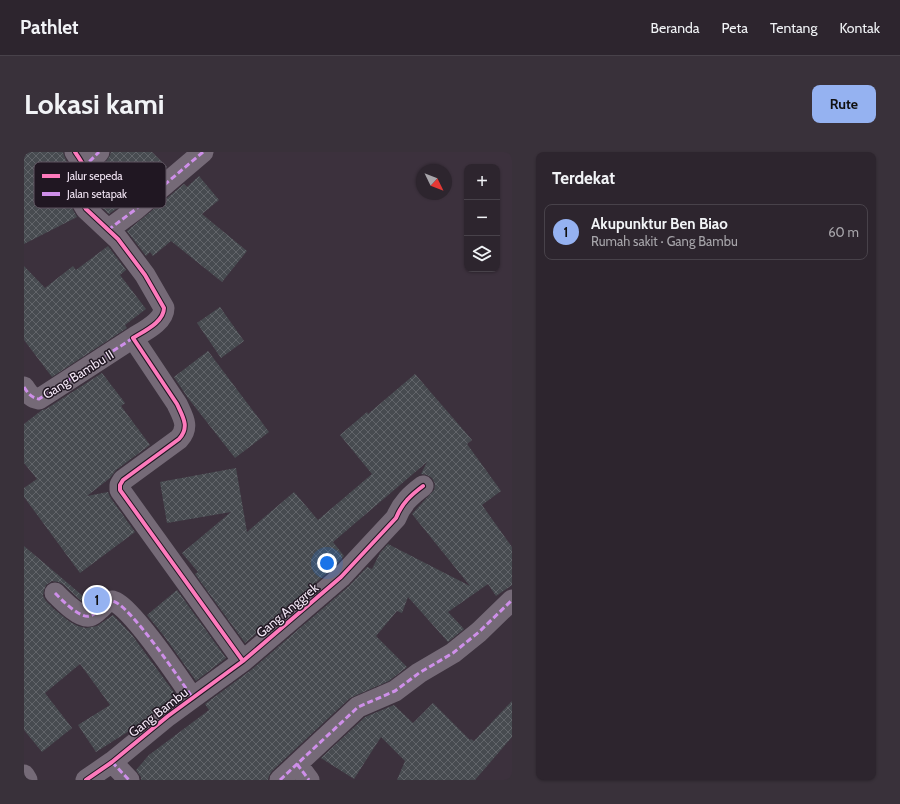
<!DOCTYPE html>
<html lang="id">
<meta charset="utf-8">
<style>
body{margin:0;font-family:Cabin,sans-serif;background:#39313a;color:#f1f3f6}
.controls{position:absolute;right:12px;top:12px;display:grid;overflow:hidden;border-radius:8px;box-shadow:0 1px 3px #0004}
.controls button{width:36px;height:36px;display:grid;place-items:center;padding:0;border:0;border-bottom:1px solid #48424a;background:#2d252e;color:#f1f3f6;font:20px sans-serif}
.compass{position:absolute;left:392px;top:12px;width:36px;height:36px;border-radius:50%;background:#2d252e;box-shadow:0 1px 3px #0004;rotate:133deg}
.you{position:absolute;left:303px;top:411px;width:14px;height:14px;margin:-10px;border:3px solid #fff;border-radius:50%;background:#1a73e8;box-shadow:0 0 0 6px #1a73e833}
.badge{display:grid;place-items:center;width:26px;height:26px;border-radius:50%;background:#95b2f1;color:#111;font-size:13px;font-weight:700}
.pin{position:absolute;translate:-50% -50%;border:2px solid #fff;box-shadow:0 1px 4px #0006}
.list{margin:0;padding:0;list-style:none}
h2{display:flex;justify-content:space-between;align-items:center;height:52px;margin:0;padding:0 16px;font-size:17px}
h2 small{font-size:13px;font-weight:400;color:#a7a5aa}
.list li{display:grid;grid-template-columns:26px 1fr auto;gap:12px;align-items:center;box-sizing:border-box;height:56px;margin:0 8px 8px;padding:0 8px;border:1px solid #48424a;border-radius:8px}
.list b{display:block;font-size:15px;white-space:nowrap}
.list p{margin:0;font-size:13px;white-space:nowrap;color:#a7a5aa}
.list em{font-size:13px;font-style:normal;color:#a7a5aa}
.icon{flex:none;width:22px;height:22px;fill:none;stroke:currentColor;stroke-width:2;stroke-linecap:round;stroke-linejoin:round}
.map{position:relative;flex:none;width:488px;height:628px;overflow:hidden;border-radius:8px}
header{display:flex;align-items:center;gap:24px;box-sizing:border-box;height:56px;padding:0 20px;background:#2d252e;border-bottom:1px solid #48424a}
header strong{font-size:19px}
nav{display:flex;gap:22px;margin-inline-start:auto;font-size:14px}
.intro{display:flex;align-items:center;justify-content:space-between;box-sizing:border-box;height:96px;padding:0 24px}
h1{margin:0;font-size:28px}
.button{padding:10px 18px;border-radius:8px;background:#95b2f1;color:#111;font-size:14px;font-weight:700}
main{display:flex;gap:24px;padding:0 24px}
aside{flex:1;background:#2d252e;border-radius:8px;box-shadow:0 1px 3px #0004}
.map>svg:first-child{display:block}
.building{fill:url(#building-cross-hatch)}
.lines{fill:none;stroke-linecap:round;stroke-linejoin:round}
.street{stroke:#756a77;stroke-width:21}
.quiet{stroke:#ce8fe9;stroke-width:3;stroke-dasharray:6 3;stroke-linecap:butt}
.cycleway-casing{stroke:#201722;stroke-width:6}
.cycleway{stroke:#fd7abc;stroke-width:4}
.labels{text-anchor:middle;stroke-width:3;stroke-linejoin:round;paint-order:stroke}
.street-label{font-size:13px;fill:#f3e6f5;stroke:#201722}
.key{fill:#201722;stroke:#5f5561;stroke-width:1}
.key-label{font-size:11px;fill:#f3e6f5}
</style>
<header>
<strong>Pathlet</strong>
<nav><a>Beranda</a><a>Peta</a><a>Tentang</a><a>Kontak</a></nav>
</header>
<div class="intro"><h1>Lokasi kami</h1><a class="button">Rute</a></div>
<main>
<div class="map">
<svg width="488" height="628" viewBox="0 0 488 628">
<defs>
<pattern id="building-cross-hatch" width="8" height="8" patternUnits="userSpaceOnUse"><rect width="8" height="8" fill="#474b50"/><path d="M0 0l8 8M0 8l8-8" fill="none" stroke="#62656a"/></pattern>
</defs>
<rect width="100%" height="100%" fill="#3c313d"/>
<path class="building" d="M0,0H39L41,6L47,18L45,45L48,56L53,65L0,92Z
M87,0H128L143,15L105,48L85,62L72,50L69,40L71,21L83,8L86,3Z
M175,24L195,48L178,62L223,99L198,130L147,89L129,104L126,100L122,104L103,79L160,32L163,35Z
M84,94L102,118L96,123L122,157L101,173L103,176L28,225L0,188V114L21,136L49,114L52,118Z
M196,155L220,189L197,206L173,171Z
M184,199L245,280L211,306L164,246L150,225Z
M78,221L101,251L97,254L126,293L92,318L86,326L63,344L84,340L86,345L111,380L56,421L0,345V336L13,327L0,311V272L18,258L22,257Z
M391,222L448,288L443,292L477,339L458,353L488,395V433L472,444L464,432L424,460L440,477L424,490L384,445L378,461L373,459L352,484L383,515L365,529L326,546L248,619L245,624L244,628H117V625L112,618L125,603L185,558L181,552L227,518L325,434L343,415L348,417L356,401L364,392L446,434L388,362L410,338L411,332L408,326L403,323L397,322L403,310L309,390L320,404L309,416L221,491L171,422L174,420L158,401L207,360L143,371L136,330L212,316L223,380L270,340L294,368L348,322L316,283L343,260L344,262Z
M0,394L66,450L62,452L55,447L39,432L34,430L28,429L22,433L20,438L19,444L22,449L30,457L46,470L54,474L62,476L73,474L89,463L108,483L152,543L116,572L72,600L54,573L86,553L56,512L21,541L48,576L18,600L0,578Z
M153,438L202,506L172,529L140,484L123,463Z
M488,549V585L451,628H373L381,609L357,585L330,627L297,606L341,565L370,553L389,571L409,551L446,588L447,587L450,589Z"/>
<g class="lines">
<path class="street" d="M51,0C53,3 56,7 58,11C64,26 50,40 62,57L94,87L121,123L140,156C140,170 120,179 109,186L153,252C159,265 166,275 155,287L99,328L96,333V338L219,509
M59,16L75,0
M84,78L112,57L179,0
M0,235C4,241 7,246 15,247L109,186
M31,441C38,448 56,467 66,464C71,463 74,458 78,455C81,452 83,449 88,449C104,450 157,529 168,545
M88,610L105,628
M273,612L285,628
M0,623L3,628
M62,628L88,610L144,564L219,509L317,425L372,366C378,351 387,343 399,334
M256,628L334,555L371,539L395,521L429,501L455,480L488,448"/>
<path class="quiet" d="M59,16L75,0
M84,78L112,57L179,0
M0,235C4,241 7,246 15,247L109,186
M31,441C38,448 56,467 66,464C71,463 74,458 78,455C81,452 83,449 88,449C104,450 157,529 168,545
M88,610L105,628
M273,612L285,628
M256,628L334,555L371,539L395,521L429,501L455,480L488,448"/>
<g class="cycleway-casing">
<path id="cycleway" d="M51,0C53,3 56,7 58,11C64,26 50,40 62,57L94,87L121,123L140,156C140,170 120,179 109,186L153,252C159,265 166,275 155,287L99,328L96,333V338L219,509
M62,628L88,610L144,564L219,509L317,425L372,366C378,351 387,343 399,334"/>
</g>
<use href="#cycleway" class="cycleway"/>
</g>
<g class="labels">
<g class="street-label">
<text transform="translate(54 222) rotate(-32)" y="5">Gang Bambu II</text>
<text transform="translate(263 458) rotate(-40)" y="5">Gang Anggrek</text>
<text transform="translate(134 560) rotate(-38)" y="5">Gang Bambu</text>
</g>
</g>
<rect x="10" y="10" width="132" height="46" rx="6" class="key"/>
<rect x="18" y="22" width="18" height="4" fill="#fd7abc"/>
<rect x="18" y="40" width="18" height="4" fill="#ce8fe9"/>
<g class="key-label">
<text x="43" y="28">Jalur sepeda</text>
<text x="43" y="46">Jalan setapak</text>
</g>
</svg>
<div class="controls">
<button>+</button>
<button>−</button>
<button><svg class="icon" aria-label="layers" viewBox="0 0 24 24"><path d="M12 4l9 5-9 5-9-5zM3 14l9 5 9-5"/></svg></button>
</div>
<svg class="compass" viewBox="-18 -18 36 36"><path d="M0-13l5 13h-10z" fill="#e53935"/><path d="M0 13l5-13h-10z" fill="#a7a5aa"/></svg>
<div class="you"></div>
<div class="pin badge" style="left:73px;top:448px">1</div>
</div>
<aside>
<h2>Terdekat<small></small></h2>
<ul class="list">
<li><span class="badge">1</span><div><b>Akupunktur Ben Biao</b><p>Rumah sakit · Gang Bambu</p></div><em>60 m</em></li>
</ul>
</aside>
</main>
